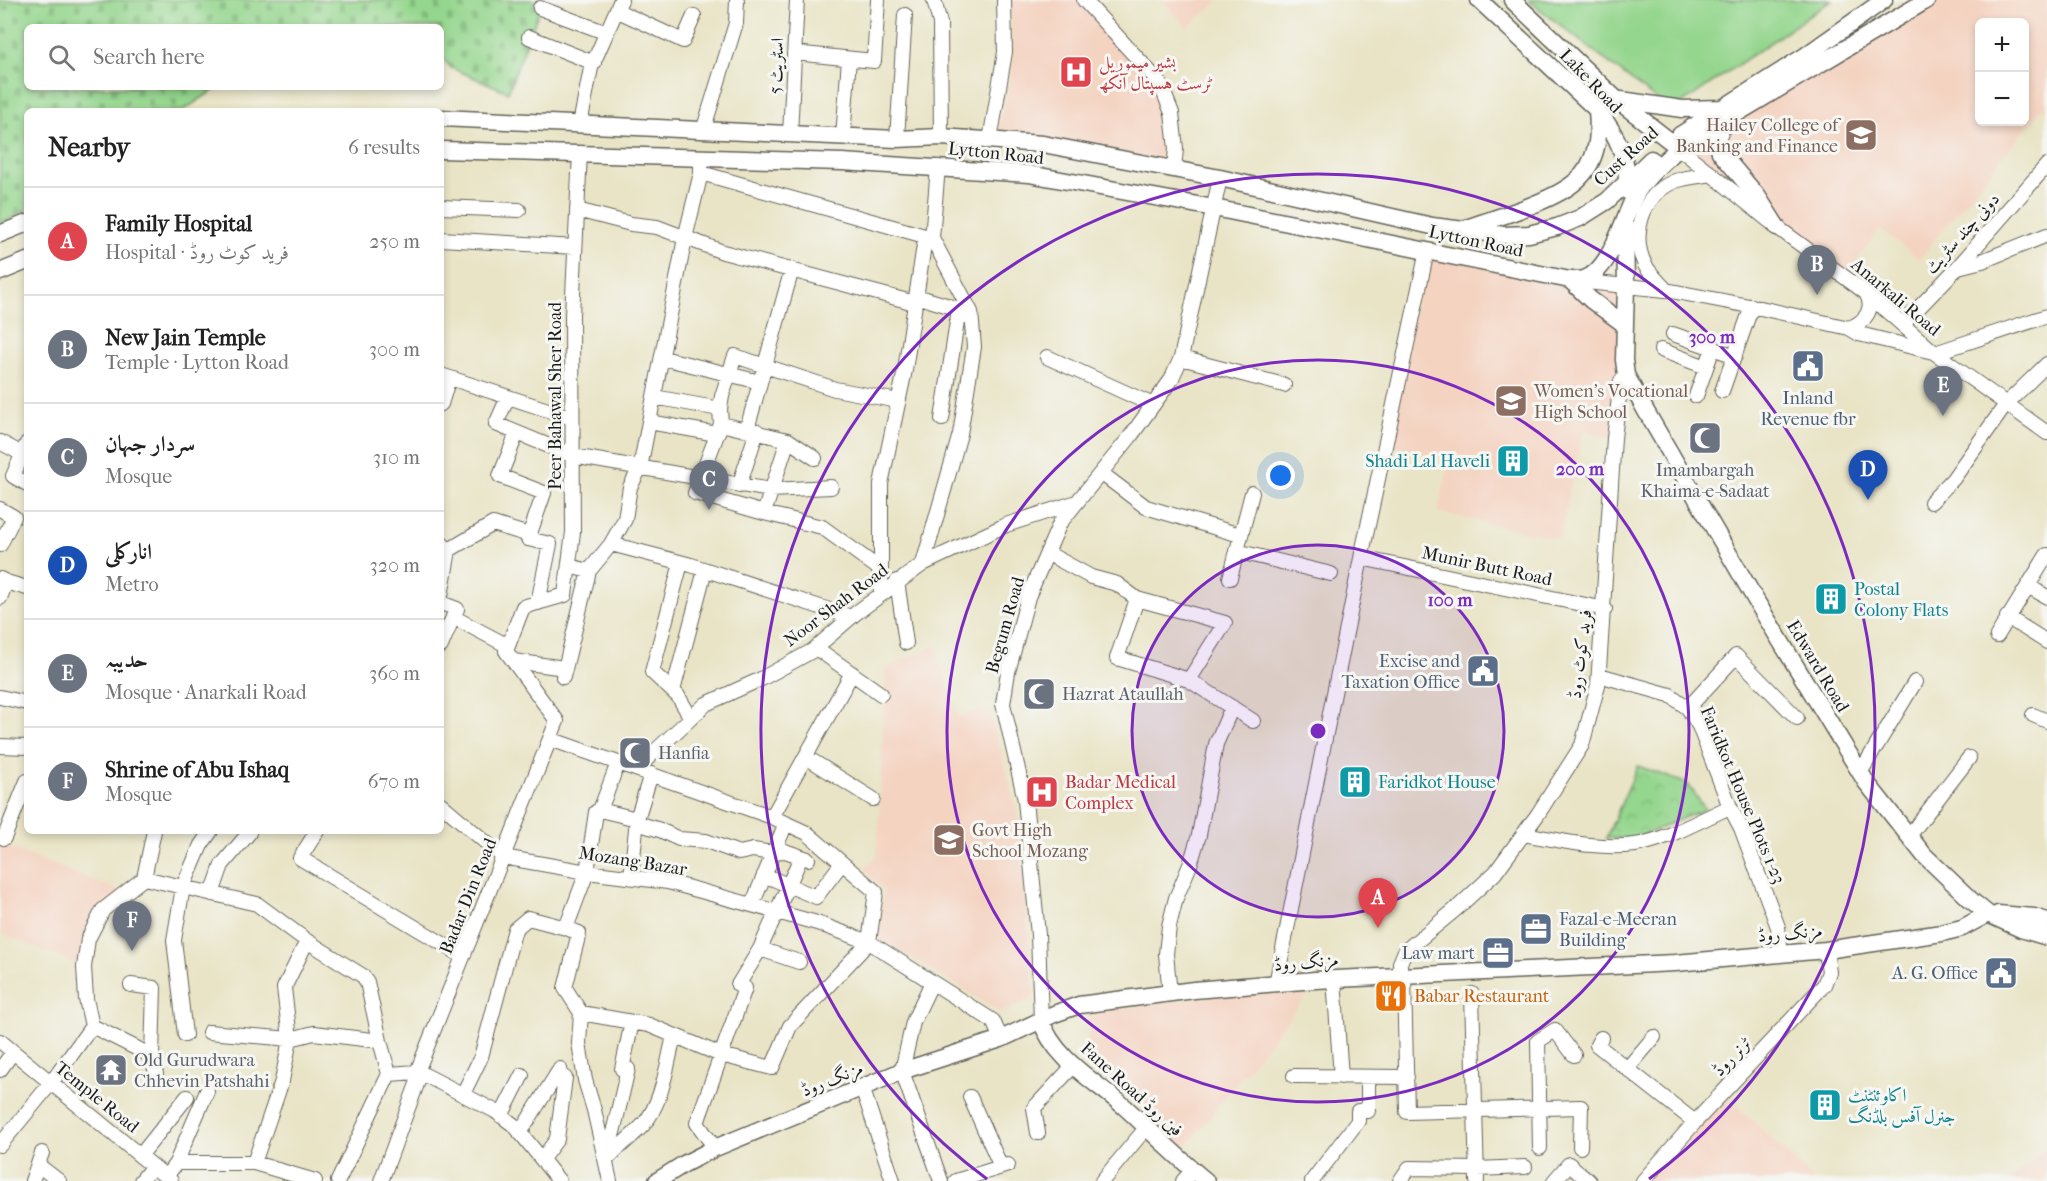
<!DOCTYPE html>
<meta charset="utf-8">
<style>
body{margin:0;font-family:"IM FELL French Canon",Amiri,serif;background:#f2f2f2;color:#222}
.controls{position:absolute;right:18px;top:18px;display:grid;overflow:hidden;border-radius:9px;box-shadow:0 3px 9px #0003}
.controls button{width:54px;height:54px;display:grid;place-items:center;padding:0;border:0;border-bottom:2px solid #e0e0e0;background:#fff;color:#222;font:30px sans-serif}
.you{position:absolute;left:1281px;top:476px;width:21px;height:21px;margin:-15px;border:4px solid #fff;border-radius:50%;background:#1a73e8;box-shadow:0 0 0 9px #1a73e833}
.badge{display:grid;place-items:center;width:39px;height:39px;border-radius:50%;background:#c8321e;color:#fff;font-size:20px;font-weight:700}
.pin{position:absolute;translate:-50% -50px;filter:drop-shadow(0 2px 3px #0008)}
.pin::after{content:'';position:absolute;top:32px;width:21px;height:18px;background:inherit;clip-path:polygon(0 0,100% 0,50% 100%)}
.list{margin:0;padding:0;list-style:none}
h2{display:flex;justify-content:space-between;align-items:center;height:78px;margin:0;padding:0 24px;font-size:26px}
h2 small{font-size:20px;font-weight:400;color:#767676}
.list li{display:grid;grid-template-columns:39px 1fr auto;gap:18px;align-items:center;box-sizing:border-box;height:108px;padding:0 24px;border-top:2px solid #e0e0e0}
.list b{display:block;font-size:22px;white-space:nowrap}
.list p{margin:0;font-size:20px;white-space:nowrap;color:#767676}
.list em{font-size:20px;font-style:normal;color:#767676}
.icon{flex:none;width:33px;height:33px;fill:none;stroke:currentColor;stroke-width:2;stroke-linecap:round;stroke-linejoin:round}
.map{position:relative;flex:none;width:2047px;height:1181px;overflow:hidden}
.search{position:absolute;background:#fff;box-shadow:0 3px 9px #0003;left:24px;top:24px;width:420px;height:66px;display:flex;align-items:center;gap:15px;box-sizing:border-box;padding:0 21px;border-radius:9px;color:#767676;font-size:22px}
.panel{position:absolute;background:#fff;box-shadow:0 3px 9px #0003;left:24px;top:108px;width:420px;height:726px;border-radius:9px}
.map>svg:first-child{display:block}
.built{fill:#f4d3c1;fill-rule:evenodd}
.cemetery{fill:url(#cemetery-stones);stroke:#587954;stroke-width:1.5}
.park{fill:url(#park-crowns);stroke:#587954;stroke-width:1.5}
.pitch{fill:#94d68d;stroke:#587954;stroke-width:1.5}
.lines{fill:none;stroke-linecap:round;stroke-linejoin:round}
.minor-casing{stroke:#646258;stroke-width:16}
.major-casing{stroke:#646258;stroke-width:19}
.minor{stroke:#fff;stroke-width:14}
.major{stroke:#fff;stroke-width:16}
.ring{fill:none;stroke:#7b2cbf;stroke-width:3}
.labels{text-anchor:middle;stroke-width:6;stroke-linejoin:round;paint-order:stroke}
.health-label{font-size:18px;fill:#be3a42;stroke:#f6f6f2;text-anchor:start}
.street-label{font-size:18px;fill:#1c1c1c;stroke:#f6f6f2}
.education-label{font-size:18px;fill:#785e54;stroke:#f6f6f2;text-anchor:start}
.service-label{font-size:18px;fill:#4e5e75;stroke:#f6f6f2;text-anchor:end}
.culture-label{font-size:18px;fill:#0d838f;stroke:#f6f6f2;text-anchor:start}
.worship-label{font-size:18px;fill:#5b616d;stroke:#f6f6f2;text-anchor:start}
.food-label{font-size:18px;fill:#c56008;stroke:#f6f6f2;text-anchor:start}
.centre{fill:#7b2cbf;stroke:#f6f6f2;stroke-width:3}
.ring-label{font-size:18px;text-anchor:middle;font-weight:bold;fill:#7b2cbf;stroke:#f6f6f2;stroke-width:6;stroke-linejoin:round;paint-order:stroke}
</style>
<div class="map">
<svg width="2047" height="1181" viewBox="0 0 2047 1181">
<defs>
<pattern id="cemetery-stones" width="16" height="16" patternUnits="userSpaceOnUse" patternTransform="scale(1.5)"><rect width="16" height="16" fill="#94d68d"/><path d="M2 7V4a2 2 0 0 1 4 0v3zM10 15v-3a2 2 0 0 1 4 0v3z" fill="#7fb779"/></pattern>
<pattern id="park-crowns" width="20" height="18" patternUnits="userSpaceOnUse" patternTransform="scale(1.5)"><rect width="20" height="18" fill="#94d68d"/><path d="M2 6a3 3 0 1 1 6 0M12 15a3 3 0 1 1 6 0" fill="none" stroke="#7fb779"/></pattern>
</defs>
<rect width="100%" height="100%" fill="#f6f6f2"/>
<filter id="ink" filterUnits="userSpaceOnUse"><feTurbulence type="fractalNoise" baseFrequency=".0167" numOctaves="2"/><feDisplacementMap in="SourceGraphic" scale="12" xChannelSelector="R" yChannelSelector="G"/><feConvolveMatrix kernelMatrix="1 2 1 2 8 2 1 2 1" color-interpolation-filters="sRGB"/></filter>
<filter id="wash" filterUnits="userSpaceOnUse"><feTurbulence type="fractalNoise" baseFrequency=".008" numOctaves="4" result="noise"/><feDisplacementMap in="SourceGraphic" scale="24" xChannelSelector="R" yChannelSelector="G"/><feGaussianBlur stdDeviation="1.35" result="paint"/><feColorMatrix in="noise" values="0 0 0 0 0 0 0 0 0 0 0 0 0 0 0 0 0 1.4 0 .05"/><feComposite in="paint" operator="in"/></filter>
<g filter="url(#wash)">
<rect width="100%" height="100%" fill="#e9e4c6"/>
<path class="built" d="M1010,0H1079L1134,62L1159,100L1168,139L1164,161L997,134L1010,82L1013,57Z
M1163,0H1220L1187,28Z
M1927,0H2047V111L2042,108L1919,259L1880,229L1847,273L1679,148ZM1980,22H2024V122H1980Z
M1427,251L1630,289L1623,440L1583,431L1559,539L1438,512L1450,460L1387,445Z
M935,646L959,717L989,708L1014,798L1019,826L1034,997L1002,1013L877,937L884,890L864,870L877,855L886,668Z
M0,844L125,893L103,910L84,967L0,933Z
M1316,984L1180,1154L1087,1052L1089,1012Z
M1727,1095L1814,1181H1644Z
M2047,1145V1181H2010Z"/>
<path class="cemetery" d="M0,0H543L508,92L451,68L441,56V27H27V87H219L182,111H27V209L0,225Z"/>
<path class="park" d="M1638,766L1688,784L1705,809L1635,839L1606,838Z"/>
<path class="pitch" d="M1528,0H1832L1671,111Z"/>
</g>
<g filter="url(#ink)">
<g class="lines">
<g class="minor-casing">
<path id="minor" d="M934,0L940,23L941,137
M1084,0L1160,83L1172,113L1176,149L1174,169
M540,8L607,33
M618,11L683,41L694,16
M529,37L594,63
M794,53L874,61L878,0
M580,124L591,68L621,0
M703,131L736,23L737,0
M790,134L797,0
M843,137L849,59
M897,139L905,15
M990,140L1005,52L1004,0
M1679,148L1777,227L1866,293L1935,353L2047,433
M701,173L932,238
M441,207L519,210
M577,210L631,224L657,227L723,252L915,303
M441,239L575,247
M1958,267L1982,261L2047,235
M1576,281L1666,290L1765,309L1849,328L1859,334L1933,352
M1666,290C1659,282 1650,274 1645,265C1630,234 1642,195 1675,181C1687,177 1700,176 1712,174
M916,296L959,309L942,419
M1903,324L1958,267L2047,165
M1849,328C1864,323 1876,309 1866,293
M1673,334L1735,356
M1661,350L1706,367
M1935,353L2047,316
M1047,357L1153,405
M663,358L760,382
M1181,358L1284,385
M441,375L572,418
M1722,391L1752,306
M1696,396L1713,348
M508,397L496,424L573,456L771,490L831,487
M654,397L720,409
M441,404L449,378
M649,422L717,434
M721,424L788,440L815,458
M747,429L792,269
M517,433L500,476L544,493L528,539L550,544L538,603
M0,442L22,454
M27,443L13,476L27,484
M1101,473L1146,507L1240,535
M739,486L757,431
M1931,502L1953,479L2007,403L2047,364
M0,509L14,517L0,545
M764,513L788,440
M441,543L449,550L441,596
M611,544L625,519L630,487L640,468L685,238L701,173V157
M449,550L493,524L529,535
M1236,551L1331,574
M1047,553L1091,577L1117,584L1137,599L1225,623L1189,680
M1361,558L1605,609
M681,563L652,672L678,696L691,718
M923,564L960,434L974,347L971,312L932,238L938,167
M569,566L589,571L611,544L691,565L851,617
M881,570L822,527L764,513L695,493L721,424L720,409L722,396L735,356L835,389L898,401
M1230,578L1252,493
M0,579L6,582L27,588
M897,581L906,643
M2028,586L2047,597
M881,593V484L905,370L924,245L932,238
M0,598L6,582
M1137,599L1117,658L1189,680L1253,721
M441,603L457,609L453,617L508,646
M2007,617L2047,642
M1997,636L2047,555
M441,646L453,617
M816,648L881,694
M513,661L565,668
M1599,675L1670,695L1688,708L1699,726L1730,807L1741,828L1778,927L1781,954
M563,677L589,571
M673,691L705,570
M0,697L27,703
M1688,708L1736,656L1797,718
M2033,715L2047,721
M550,739L772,817L807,833L876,892L869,942
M0,746L27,747
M806,757L873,799
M618,763L600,810L637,819
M636,769L706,704L761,679L812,651L856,613L923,564L1006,525L1077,502
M1860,773L1915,682
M441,804L503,857L587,872L668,882L817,923L869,942L993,1021L1001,1039
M600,810L596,812L587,872L566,928L579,933L565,988L581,1013L579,1043L585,1080L594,1110L610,1181
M772,817L852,673
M637,823L660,830L679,839L706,841L739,853L753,850L766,852L785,851L808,859
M317,831L300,858L463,956
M1524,834C1559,840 1598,850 1635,845C1667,840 1700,820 1730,807
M1909,836L1969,758
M4,838L27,781
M764,875L816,897L842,863
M631,877L637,819L651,774
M144,878L257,904L307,941L363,976L367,982L380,1041L389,1074
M212,894L222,865L249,833
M752,905L786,823
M760,949L799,962
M1400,977V963L1405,951L1456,909L1495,873L1538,814L1582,745L1598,685L1614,438L1621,381L1626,375
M1404,977L1407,1112L1581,1107L1580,1147
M1334,979L1341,1077
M932,982L913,1022L902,1071L941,1181
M1276,984L1361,558L1427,251
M131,985L154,988L152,1056
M1170,994L1166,954L1169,926L1176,898L1190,865L1199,835L1216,744L1232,707
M1472,994L1477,1181
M581,1013L649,1025L721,1055L772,1068L790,1026L869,942
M1041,1020L1038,935L1025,800L1003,704L1008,672L1028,597L1060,523L1130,437L1171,380L1181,358L1220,178
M92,1026L152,1056L156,1074
M209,1032L290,1039L314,1033L380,1041
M185,1035L174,940L183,887L201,845L211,831
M1601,1038L1597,1045L1695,1122
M0,1041L171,1181
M1627,1069L1654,1037
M0,1070L13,1052
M1294,1076L1407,1077
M862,1087L893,1181
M463,1094L481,1057L515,929L528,918L566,928
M970,1097L1001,1167
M501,1116L522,1075
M520,1133L560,1069
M1038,1133L1034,1108L1074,1065
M0,1145L51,1083L92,1026L86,999L84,967L88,939L103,910L144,878L154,831
M715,1148L697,1123L745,988L738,985L760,949L801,857
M1540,1148L1538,1041L1555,1030L1574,1055
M140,1156L187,1097
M607,1158L628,1069H622L632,1022
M542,1159L557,1139L565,1078
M607,1159C618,1147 633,1136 644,1124C663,1101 667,1064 674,1036
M176,1163L207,1091
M254,1163L282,1081L290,1039L284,988L307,941
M38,1165L59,1181
M166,1177L176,1163H254L315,1181
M32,1181L42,1153
M141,1181L153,1166
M338,1181L389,1074L417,1072L557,721L506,651L523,607L565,595L573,532L572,315L580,153
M381,1181L421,1073L495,1111L515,1126L559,1181
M956,1181L1008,1165
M1102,1181L1146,1128
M1183,1181L1193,1170
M1312,1181L1358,1121V1111H1368V1077
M1400,1181L1409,1168L1477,1169L1525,1167
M1554,1181L1569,1164L1589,1181
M1643,1181L1695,1122L1824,985L1829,972L1826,950"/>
</g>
<g class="major-casing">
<path id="major" d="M1479,0L1597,110C1617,134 1629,159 1627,191
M1512,0L1617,100L1679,148
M1621,100L1682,109L1721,108
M441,118L897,139L941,137L1043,144L1220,178L1432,226L1504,235L1529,234L1557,227L1580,218L1607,201L1651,159
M1725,121L1717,138L1720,152L1758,197L1777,227
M1680,135L1805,56L1884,0
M441,150L842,162L1029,174L1214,208L1570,280C1575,280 1580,280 1584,279C1612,270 1623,216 1637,192C1648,175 1664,161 1679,148L1927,0
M1625,226L1626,286L1624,360L1626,375L1647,413L1758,604L1866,782L1924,855L1972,901L1988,914L2021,929L2047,937
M1464,229C1494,218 1552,202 1575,182C1586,173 1593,160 1596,147C1599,135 1598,122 1597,110
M0,234L27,223
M0,272L27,261
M1570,280L1591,300L1624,324
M1998,914L2034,917L2047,921
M1041,1020C1054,1060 1097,1082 1127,1109C1153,1133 1178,1158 1206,1181
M657,1181L684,1164L715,1148L902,1071L1001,1039L1054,1014L1079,1005L1194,990L1315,980L1675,963L1826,950L1942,933L1962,928L1988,914"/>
</g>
<use href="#minor" class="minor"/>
<use href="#major" class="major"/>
</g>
</g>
<circle cx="1318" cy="731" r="186" fill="#7b2cbf" fill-opacity=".12"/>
<g class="ring">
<circle cx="1318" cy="731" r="186"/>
<circle cx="1318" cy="731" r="371"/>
<path d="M987 1179A557 557 0 1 1 1649 1179"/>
</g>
<defs>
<g id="hospital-square" transform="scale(1.725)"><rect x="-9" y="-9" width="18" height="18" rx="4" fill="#e0444e" stroke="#f6f6f2"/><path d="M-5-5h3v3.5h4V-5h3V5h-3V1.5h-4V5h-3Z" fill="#fff"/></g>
<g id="university-square" transform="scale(1.725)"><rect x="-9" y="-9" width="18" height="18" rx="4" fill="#8d6e63" stroke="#f6f6f2"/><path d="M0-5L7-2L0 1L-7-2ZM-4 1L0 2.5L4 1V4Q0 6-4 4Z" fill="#fff"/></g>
<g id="civic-square" transform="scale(1.725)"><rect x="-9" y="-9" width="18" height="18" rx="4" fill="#5c6f8a" stroke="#f6f6f2"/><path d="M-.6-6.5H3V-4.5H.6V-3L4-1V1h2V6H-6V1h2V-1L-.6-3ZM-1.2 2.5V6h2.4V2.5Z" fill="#fff"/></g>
<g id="school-square" transform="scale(1.725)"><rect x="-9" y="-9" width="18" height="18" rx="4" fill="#8d6e63" stroke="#f6f6f2"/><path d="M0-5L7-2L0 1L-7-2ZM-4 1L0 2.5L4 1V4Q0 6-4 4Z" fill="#fff"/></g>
<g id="mosque-square" transform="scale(1.725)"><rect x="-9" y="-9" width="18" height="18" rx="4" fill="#6b7280" stroke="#f6f6f2"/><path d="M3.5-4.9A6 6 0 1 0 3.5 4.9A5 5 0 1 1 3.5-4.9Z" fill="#fff"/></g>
<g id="building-square" transform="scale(1.725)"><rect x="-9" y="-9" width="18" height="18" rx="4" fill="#0f9aa8" stroke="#f6f6f2"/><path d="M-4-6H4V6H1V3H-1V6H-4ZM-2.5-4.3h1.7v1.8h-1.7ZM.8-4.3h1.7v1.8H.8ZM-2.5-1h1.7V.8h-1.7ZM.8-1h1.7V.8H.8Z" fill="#fff"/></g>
<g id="office-square" transform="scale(1.725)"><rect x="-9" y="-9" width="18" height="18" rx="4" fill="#5c6f8a" stroke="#f6f6f2"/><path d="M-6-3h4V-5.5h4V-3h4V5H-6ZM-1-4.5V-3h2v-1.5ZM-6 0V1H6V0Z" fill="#fff"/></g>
<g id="restaurant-square" transform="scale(1.725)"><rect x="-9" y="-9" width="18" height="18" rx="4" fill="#e8710a" stroke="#f6f6f2"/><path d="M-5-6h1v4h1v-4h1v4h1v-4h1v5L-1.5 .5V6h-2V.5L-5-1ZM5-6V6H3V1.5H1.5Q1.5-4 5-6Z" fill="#fff"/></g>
<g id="temple-square" transform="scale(1.725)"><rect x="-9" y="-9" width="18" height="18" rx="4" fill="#6b7280" stroke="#f6f6f2"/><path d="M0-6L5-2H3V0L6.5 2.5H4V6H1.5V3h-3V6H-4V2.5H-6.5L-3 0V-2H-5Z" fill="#fff"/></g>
</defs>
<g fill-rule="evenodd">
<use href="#hospital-square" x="1076" y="72"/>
<use href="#university-square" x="1861" y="135"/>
<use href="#civic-square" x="1808" y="366"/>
<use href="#school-square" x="1511" y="401"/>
<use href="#mosque-square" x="1705" y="438"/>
<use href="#building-square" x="1513" y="461"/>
<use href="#building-square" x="1831" y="599"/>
<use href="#civic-square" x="1483" y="671"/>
<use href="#mosque-square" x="1039" y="694"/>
<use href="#mosque-square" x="635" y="753"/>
<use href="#building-square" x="1355" y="782"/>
<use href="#hospital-square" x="1042" y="792"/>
<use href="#school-square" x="949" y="840"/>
<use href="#office-square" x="1536" y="929"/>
<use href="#office-square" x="1498" y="953"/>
<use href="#civic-square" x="2001" y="973"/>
<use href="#restaurant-square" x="1391" y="996"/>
<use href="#temple-square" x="111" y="1070"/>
<use href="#building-square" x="1825" y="1105"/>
</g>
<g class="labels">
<g class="health-label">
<text x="1099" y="68">بشیر میموریل<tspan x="1099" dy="21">ٹرسٹ ہسپتال آنکھ</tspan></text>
<text x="1065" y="788">Badar Medical<tspan x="1065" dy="21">Complex</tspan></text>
</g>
<g class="street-label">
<text transform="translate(776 66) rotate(-87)" y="6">اسٹریٹ 5</text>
<text transform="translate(1591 81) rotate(46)" y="6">Lake Road</text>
<text transform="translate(996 153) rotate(6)" y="6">Lytton Road</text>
<text transform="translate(1626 156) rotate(-42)" y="6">Cust Road</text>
<text transform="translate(1962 233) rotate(-48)" y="6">دونی چند سٹریٹ</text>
<text transform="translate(1476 241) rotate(12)" y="6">Lytton Road</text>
<text transform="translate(1896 297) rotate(40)" y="6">Anarkali Road</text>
<text transform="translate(555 396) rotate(-90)" y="6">Peer Bahawal Sher Road</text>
<text transform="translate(1487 566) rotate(12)" y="6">Munir Butt Road</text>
<text transform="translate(836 605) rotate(-37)" y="6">Noor Shah Road</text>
<text transform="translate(1005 625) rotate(-74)" y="6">Begum Road</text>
<text transform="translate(1580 654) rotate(-83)" y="6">فرید کوٹ روڈ</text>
<text transform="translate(1818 666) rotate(59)" y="6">Edward Road</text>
<text transform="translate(1743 795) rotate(67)" y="6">Faridkot House Plots 1-23</text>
<text transform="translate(633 861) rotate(9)" y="6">Mozang Bazar</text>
<text transform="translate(468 896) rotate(-68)" y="6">Badar Din Road</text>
<text transform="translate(1790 933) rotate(-5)" y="6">مزنگ روڈ</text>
<text transform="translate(1306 962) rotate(-5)" y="6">مزنگ روڈ</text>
<text transform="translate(1732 1056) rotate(-46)" y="6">ٹرنر روڈ</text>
<text transform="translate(832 1079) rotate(-22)" y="6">مزنگ روڈ</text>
<text transform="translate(1132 1089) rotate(42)" y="6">Fane Road فین روڈ</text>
<text transform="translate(97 1097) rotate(39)" y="6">Temple Road</text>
</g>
<g class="education-label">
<text x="1838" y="131" text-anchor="end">Hailey College of<tspan x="1838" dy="21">Banking and Finance</tspan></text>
<text x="1534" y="397">Women's Vocational<tspan x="1534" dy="21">High School</tspan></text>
<text x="972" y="836">Govt High<tspan x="972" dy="21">School Mozang</tspan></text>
</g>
<g class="service-label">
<text x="1808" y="404" text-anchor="middle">Inland<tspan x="1808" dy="21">Revenue fbr</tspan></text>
<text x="1460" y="667">Excise and<tspan x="1460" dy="21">Taxation Office</tspan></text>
<text x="1559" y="925" text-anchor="start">Fazal-e-Meeran<tspan x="1559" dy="21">Building</tspan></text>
<text x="1475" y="959">Law mart</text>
<text x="1978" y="979">A. G. Office</text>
</g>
<g class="culture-label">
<text x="1490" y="467" text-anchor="end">Shadi Lal Haveli</text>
<text x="1854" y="595">Postal<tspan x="1854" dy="21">Colony Flats</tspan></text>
<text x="1378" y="788">Faridkot House</text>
<text x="1848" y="1101">اکاوئنٹنٹ<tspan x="1848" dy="21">جنرل آفس بلڈنگ</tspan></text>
</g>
<g class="worship-label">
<text x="1705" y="476" text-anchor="middle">Imambargah<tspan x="1705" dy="21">Khaima-e-Sadaat</tspan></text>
<text x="1062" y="700">Hazrat Ataullah</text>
<text x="658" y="759">Hanfia</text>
<text x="134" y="1066">Old Gurudwara<tspan x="134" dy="21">Chhevin Patshahi</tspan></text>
</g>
<g class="food-label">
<text x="1414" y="1002">Babar Restaurant</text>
</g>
</g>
<circle cx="1318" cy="731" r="9" class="centre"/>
<g class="ring-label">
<text x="1712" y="343">300 m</text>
<text x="1580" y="475">200 m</text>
<text x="1450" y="606">100 m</text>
</g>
</svg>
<div class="controls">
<button>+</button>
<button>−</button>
</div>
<div class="you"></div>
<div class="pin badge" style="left:1378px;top:928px;background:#e0444e">A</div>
<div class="pin badge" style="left:1817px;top:295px;background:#6b7280">B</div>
<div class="pin badge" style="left:709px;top:510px;background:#6b7280">C</div>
<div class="pin badge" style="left:1868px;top:500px;background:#1a4fb4">D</div>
<div class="pin badge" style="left:1943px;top:416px;background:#6b7280">E</div>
<div class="pin badge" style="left:132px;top:951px;background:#6b7280">F</div>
<div class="search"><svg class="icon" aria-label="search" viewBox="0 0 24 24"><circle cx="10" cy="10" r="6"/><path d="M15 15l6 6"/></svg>Search here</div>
<section class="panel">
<h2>Nearby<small>6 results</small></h2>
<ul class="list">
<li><span class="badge" style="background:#e0444e">A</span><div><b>Family Hospital</b><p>Hospital · فرید کوٹ روڈ</p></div><em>250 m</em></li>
<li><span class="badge" style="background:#6b7280">B</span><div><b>New Jain Temple</b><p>Temple · Lytton Road</p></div><em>300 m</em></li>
<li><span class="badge" style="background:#6b7280">C</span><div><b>سردار جہان</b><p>Mosque</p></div><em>310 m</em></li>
<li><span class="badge" style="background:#1a4fb4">D</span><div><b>انارکلی</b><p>Metro</p></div><em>320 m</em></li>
<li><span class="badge" style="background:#6b7280">E</span><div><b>حدیبہ</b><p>Mosque · Anarkali Road</p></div><em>360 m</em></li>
<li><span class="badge" style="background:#6b7280">F</span><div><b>Shrine of Abu Ishaq</b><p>Mosque</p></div><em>670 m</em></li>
</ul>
</section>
</div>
